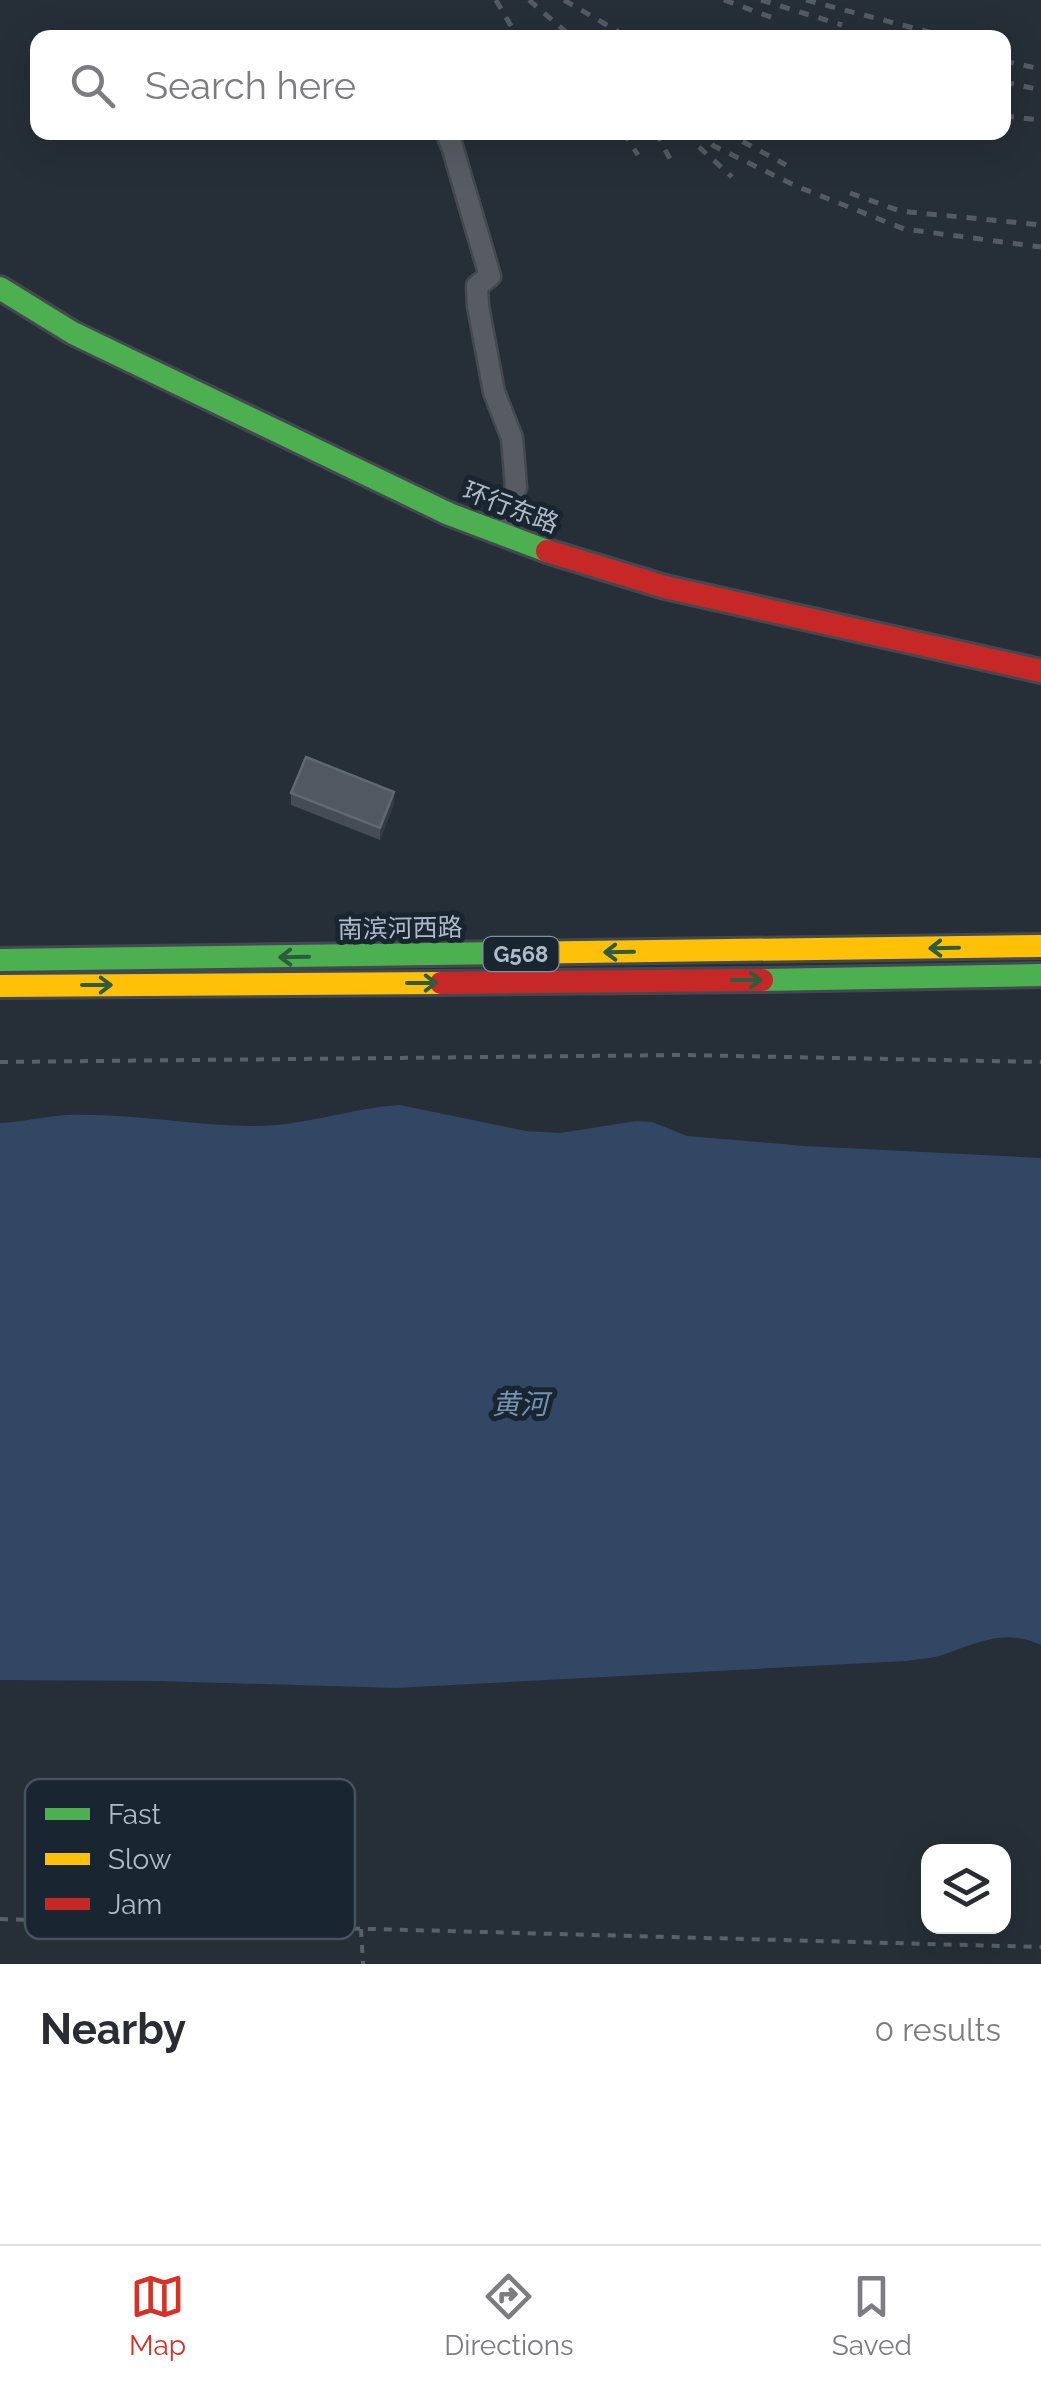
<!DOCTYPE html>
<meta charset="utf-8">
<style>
body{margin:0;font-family:Raleway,"Noto Sans SC",sans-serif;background:#f2f2f3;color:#2b2b33}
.controls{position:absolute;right:30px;bottom:30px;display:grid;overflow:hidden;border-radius:20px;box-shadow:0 10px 40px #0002}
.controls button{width:90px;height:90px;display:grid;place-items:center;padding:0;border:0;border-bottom:2px solid #e1e1e2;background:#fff;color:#2b2b33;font:50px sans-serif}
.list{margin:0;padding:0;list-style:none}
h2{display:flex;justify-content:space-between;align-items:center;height:130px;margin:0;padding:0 40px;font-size:42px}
h2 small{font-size:32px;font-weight:400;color:#7c7c81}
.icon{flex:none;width:55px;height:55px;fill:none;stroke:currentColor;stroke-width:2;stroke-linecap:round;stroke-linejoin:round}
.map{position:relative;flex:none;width:1041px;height:1964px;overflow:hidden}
.search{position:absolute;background:#fff;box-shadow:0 10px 40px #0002;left:30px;right:30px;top:30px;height:110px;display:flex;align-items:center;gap:25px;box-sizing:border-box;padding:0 35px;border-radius:20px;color:#7c7c81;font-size:38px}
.sheet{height:280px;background:#fff}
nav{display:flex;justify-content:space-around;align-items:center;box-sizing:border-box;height:140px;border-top:2px solid #e1e1e2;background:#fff;font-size:28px;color:#7c7c81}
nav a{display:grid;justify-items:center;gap:5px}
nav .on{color:#d93025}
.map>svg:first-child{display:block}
.water{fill:#314763}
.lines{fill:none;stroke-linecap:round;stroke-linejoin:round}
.street-casing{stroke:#444950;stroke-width:25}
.fast-casing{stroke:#444950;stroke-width:28}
.slow-casing{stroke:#444950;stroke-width:28}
.jam-casing{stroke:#444950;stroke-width:28}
.path{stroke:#596168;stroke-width:4;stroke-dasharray:8 8;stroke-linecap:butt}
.street{stroke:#575c64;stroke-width:20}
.fast{stroke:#4caf50;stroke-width:22}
.slow{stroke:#ffc107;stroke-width:22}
.jam{stroke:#c62828;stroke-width:22}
.rail{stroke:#555b62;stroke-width:5;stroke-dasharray:10 10;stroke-linecap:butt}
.wall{fill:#464c56}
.shaded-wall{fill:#343b44}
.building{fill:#515862;stroke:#606872;stroke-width:2.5}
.oneway{stroke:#2e5c3e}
.labels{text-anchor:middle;stroke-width:10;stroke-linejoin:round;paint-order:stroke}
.shield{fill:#1a2532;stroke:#838e9c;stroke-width:2.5}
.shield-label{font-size:22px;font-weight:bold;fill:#b0bbc9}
.street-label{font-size:25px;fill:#b0bbc9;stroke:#1a2532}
.water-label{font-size:28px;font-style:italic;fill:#7492b4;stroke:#1a2532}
.key{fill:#1a2532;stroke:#47525f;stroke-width:2.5}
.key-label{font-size:28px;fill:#b0bbc9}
</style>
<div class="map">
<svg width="1041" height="1964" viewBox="0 0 1041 1964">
<rect width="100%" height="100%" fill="#262e37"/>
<path class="water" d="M400,1105L526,1131L560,1133L636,1121L652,1122L687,1136L805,1146L1041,1158V1645C1003,1627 974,1645 939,1656C928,1659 917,1659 906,1661L396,1688L157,1681L0,1680V1123C23,1122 46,1116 69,1115C131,1113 193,1126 255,1126C304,1126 351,1108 400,1105Z"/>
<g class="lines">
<g class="street-casing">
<path id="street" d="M446,132L452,146L490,276L477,286L478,306L494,392L512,438L516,487L501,534"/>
</g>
<g class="fast-casing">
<path id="fast" d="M0,288L73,333L449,514L547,551
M0,960L505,953
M762,980L1041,975"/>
</g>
<g class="slow-casing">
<path id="slow" d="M505,953L1041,946
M0,986L441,983"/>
</g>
<g class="jam-casing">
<path id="jam" d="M547,551L665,587L1041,671
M441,983L762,980"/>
</g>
<path class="path" d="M0,1062L684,1055L1041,1062
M0,1919L1041,1947
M361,1929L363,1964"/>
<use href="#street" class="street"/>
<use href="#fast" class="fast"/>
<use href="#slow" class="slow"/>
<use href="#jam" class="jam"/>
<path class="rail" d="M496,0L518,38
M529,0L573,38
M564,0L629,38
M724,0L776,19
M761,0L842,25
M806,0L952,38
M1004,61L1041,69
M1004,82L1041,90
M1004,116L1041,120
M623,132L638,155
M656,132L673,165
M696,132L714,146L796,186L904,229L1041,247
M725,132L786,165
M699,147L732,177
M850,193L900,211L1041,225"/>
</g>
<path class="wall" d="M291,793L394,804L380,840L291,805Z"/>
<path class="shaded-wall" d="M394,792V804L380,840V828Z"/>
<path class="building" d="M306,757L394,792L380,828L291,793Z"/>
<defs><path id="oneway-shaft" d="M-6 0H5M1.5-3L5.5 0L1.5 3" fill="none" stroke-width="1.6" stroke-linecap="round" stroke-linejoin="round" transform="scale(2.5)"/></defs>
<g class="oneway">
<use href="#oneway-shaft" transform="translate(944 948) rotate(179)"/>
<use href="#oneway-shaft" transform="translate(619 952) rotate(179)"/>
<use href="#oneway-shaft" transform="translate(294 957) rotate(179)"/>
<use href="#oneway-shaft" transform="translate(747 980)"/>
<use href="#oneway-shaft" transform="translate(422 983)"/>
<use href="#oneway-shaft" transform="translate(97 985)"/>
</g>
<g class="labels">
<rect class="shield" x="483.5" y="937" width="75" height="34" rx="8"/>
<g class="shield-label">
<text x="521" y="962">G568</text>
</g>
<g class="street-label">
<text transform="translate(511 507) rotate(21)" y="9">环行东路</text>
<text transform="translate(400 928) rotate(-1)" y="9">南滨河西路</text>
</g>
<g class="water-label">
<text x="520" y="1414">黄河</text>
</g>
</g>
<rect x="25" y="1779" width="330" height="160" rx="15" class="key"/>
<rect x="45" y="1808" width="45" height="12" fill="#4caf50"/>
<rect x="45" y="1853" width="45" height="12" fill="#ffc107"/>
<rect x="45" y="1898" width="45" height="12" fill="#c62828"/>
<g class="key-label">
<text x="108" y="1824">Fast</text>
<text x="108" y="1869">Slow</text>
<text x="108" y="1914">Jam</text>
</g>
</svg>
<div class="controls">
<button><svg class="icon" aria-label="layers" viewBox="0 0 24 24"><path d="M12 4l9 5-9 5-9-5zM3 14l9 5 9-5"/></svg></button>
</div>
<div class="search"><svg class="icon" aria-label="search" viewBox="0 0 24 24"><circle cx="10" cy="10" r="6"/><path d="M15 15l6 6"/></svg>Search here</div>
</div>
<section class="sheet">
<h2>Nearby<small>0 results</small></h2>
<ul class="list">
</ul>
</section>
<nav>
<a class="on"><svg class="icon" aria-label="map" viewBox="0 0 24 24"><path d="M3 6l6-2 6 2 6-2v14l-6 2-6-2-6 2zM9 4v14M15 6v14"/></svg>Map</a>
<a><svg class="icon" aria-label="directions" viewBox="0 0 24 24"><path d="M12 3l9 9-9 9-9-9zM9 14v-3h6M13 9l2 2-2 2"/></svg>Directions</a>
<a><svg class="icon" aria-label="saved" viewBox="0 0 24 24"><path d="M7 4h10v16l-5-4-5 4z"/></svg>Saved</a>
</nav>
